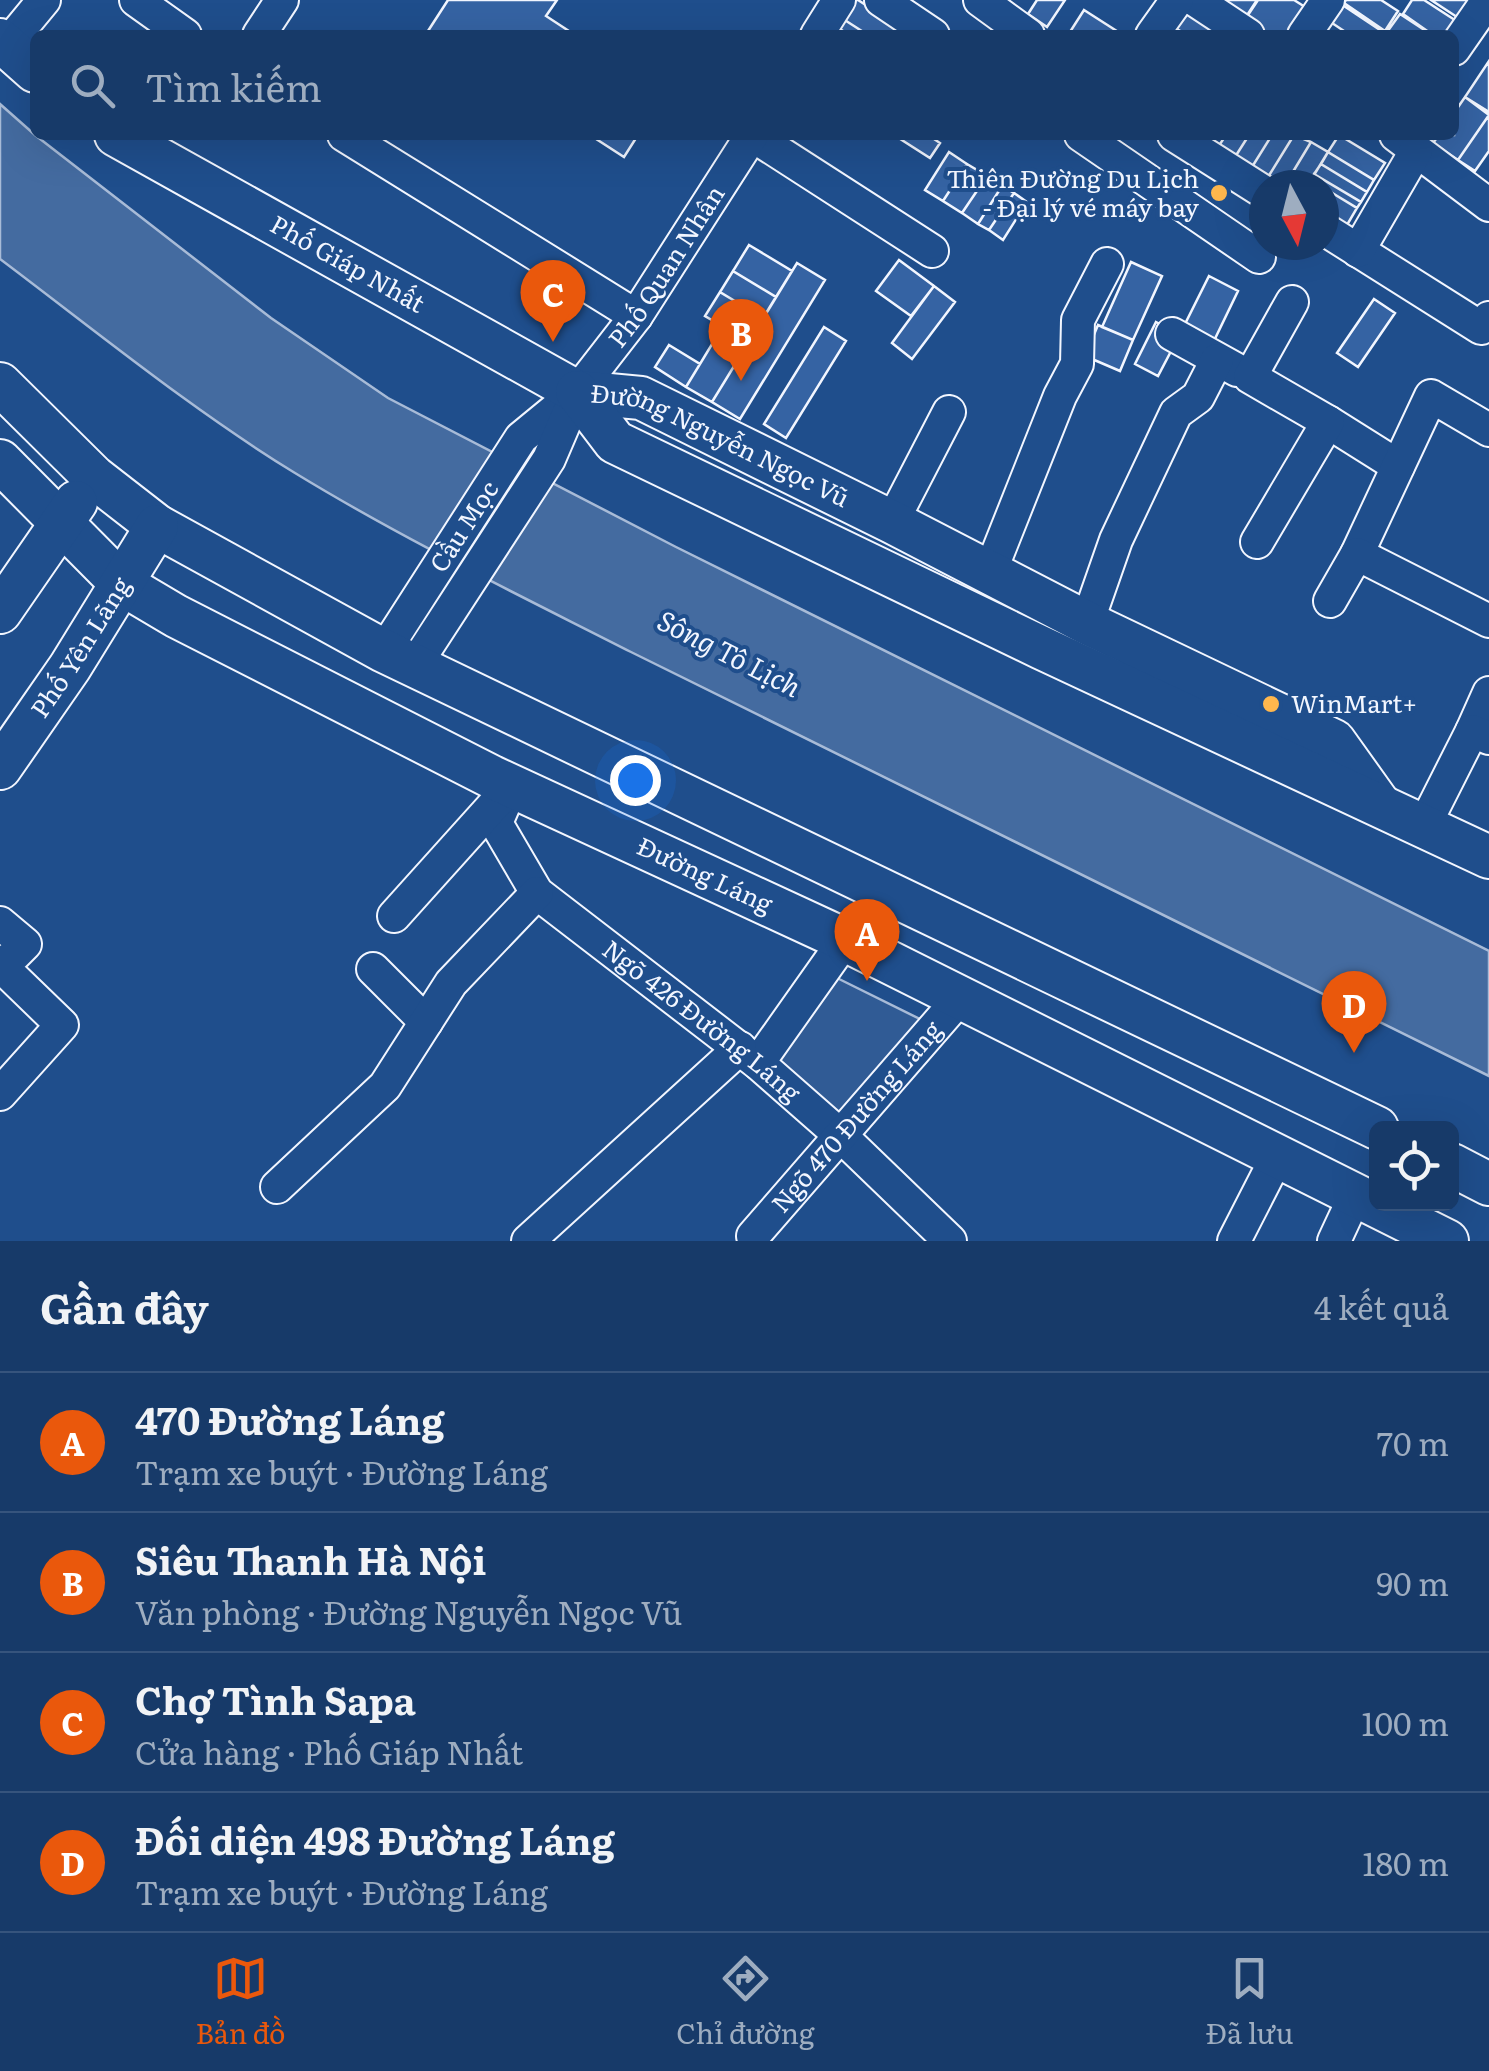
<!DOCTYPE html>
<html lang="vi">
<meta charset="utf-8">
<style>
body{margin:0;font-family:Literata,serif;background:#20416f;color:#f1f3f6}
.controls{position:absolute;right:30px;bottom:30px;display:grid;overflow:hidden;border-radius:15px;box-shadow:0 10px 40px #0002}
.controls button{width:90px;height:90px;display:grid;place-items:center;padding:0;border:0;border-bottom:2px solid #36547d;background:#173a69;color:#f1f3f6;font:50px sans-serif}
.compass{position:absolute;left:1249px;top:170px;width:90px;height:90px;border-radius:50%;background:#173a69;box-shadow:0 10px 40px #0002;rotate:173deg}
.you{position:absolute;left:635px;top:780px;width:35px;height:35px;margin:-25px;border:8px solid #fff;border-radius:50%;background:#1a73e8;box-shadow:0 0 0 15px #1a73e833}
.badge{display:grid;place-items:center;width:65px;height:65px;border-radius:50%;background:#ea580c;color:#fff;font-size:32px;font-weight:700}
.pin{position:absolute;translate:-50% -82px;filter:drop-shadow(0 2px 5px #0008)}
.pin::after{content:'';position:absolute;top:52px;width:35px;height:30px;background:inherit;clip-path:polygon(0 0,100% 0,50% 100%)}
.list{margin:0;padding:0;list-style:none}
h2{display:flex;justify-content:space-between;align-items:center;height:130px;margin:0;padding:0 40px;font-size:42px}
h2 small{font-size:32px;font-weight:400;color:#9eadc0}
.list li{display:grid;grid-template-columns:65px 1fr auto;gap:30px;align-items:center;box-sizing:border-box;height:140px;padding:0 40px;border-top:2px solid #36547d}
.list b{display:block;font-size:38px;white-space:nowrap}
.list p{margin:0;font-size:32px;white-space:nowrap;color:#9eadc0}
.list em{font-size:32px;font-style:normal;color:#9eadc0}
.icon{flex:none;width:55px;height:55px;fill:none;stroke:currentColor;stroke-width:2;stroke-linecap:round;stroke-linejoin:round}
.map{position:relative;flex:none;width:1489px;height:1241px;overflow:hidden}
.search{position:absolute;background:#173a69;box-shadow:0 10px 40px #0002;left:30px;right:30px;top:30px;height:110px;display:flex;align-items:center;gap:25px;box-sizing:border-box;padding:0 35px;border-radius:15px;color:#9eadc0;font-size:38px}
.sheet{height:690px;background:#173a69}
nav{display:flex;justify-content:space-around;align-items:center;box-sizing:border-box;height:140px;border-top:2px solid #36547d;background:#173a69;font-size:28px;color:#9eadc0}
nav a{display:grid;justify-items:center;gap:5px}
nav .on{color:#ea580c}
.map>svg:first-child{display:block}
.green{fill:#305b95;stroke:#a8bbd7;stroke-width:2.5}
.water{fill:#446ba0;stroke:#a8bbd7;stroke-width:2.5}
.building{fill:#3563a3;stroke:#f2f6ff;stroke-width:2.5}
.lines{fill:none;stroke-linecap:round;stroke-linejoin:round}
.minor-casing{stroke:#f2f6ff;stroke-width:36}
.major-casing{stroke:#f2f6ff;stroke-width:46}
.minor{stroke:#1f4e8c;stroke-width:32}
.major{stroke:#1f4e8c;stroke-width:42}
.poi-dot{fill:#ffb74d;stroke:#1f4e8c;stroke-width:4}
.labels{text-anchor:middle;stroke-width:8;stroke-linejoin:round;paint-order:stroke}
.poi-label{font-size:25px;fill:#f2f6ff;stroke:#1f4e8c;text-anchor:end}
.street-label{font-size:25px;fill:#f2f6ff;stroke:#1f4e8c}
.water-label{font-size:28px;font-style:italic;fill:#f2f6ff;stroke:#1f4e8c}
</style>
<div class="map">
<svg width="1489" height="1241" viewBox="0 0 1489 1241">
<rect width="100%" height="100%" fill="#1f4e8c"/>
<path class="green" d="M833,976L932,1025L840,1143L760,1074Z"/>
<path class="water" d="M0,104L35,135L271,318L388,398L676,547L1489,951V1076L631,652C519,595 403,539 295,473C192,410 97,332 0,259Z"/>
<path class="building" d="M448,0H557L546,16L575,35H434L428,31Z
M851,0H858L912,35H868L840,17Z
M1037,0H1065L1047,27L1028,14Z
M1181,0L1224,23L1216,35H1187L1167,23Z
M1207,0H1257L1242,23Z
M1258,0H1294L1313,12L1297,35H1252L1240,27Z
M1346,0H1381L1398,11L1385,31L1344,3Z
M1412,0H1424L1461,24L1453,35H1433L1403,14Z
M1431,0H1472L1463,21Z
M1341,4L1383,32L1382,35H1350L1329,21Z
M1084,10L1123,35H1068Z
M1400,14L1432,35L1387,32Z
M840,17L868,35H849L834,25Z
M1489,61V112L1465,97Z
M1465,97L1489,115L1458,160L1433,143L1439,135H1454V113Z
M1489,115V151L1475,171L1458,160Z
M590,135H638L624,157Z
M894,135H928L940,143L930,158Z
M1226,135H1249L1235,157L1218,147Z
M1249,135H1272L1252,167L1235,157Z
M1272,135H1294L1268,177L1252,167Z
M1294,135L1311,142L1285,185H1281L1268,177Z
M1339,135L1385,163L1374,180L1328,152Z
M1311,142L1328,152L1308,185H1285Z
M949,152L967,164L943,201L925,190Z
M1328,152L1374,180L1367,192L1321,164Z
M967,164L987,176L962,213L943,201Z
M1321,164L1367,192L1361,202L1314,174Z
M1314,174L1361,202L1357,208L1311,180Z
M987,176L1002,186L978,224L962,213Z
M1002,186L1014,193L989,230L978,224Z
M1324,188L1357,208L1347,225L1324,211Z
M1014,193L1027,202L1003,240L989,230Z
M749,245L792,271L776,297L733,271Z
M899,260L934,286L911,316L876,291Z
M1131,262L1162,276L1133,340L1102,327Z
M797,263L825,280L740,419L712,402Z
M733,271L776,297L763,318L720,292Z
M1209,276L1238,291L1210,349L1180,334Z
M934,286L955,302L912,359L892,343Z
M720,292L763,318L749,342L705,316Z
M1374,299L1395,313L1358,367L1337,353Z
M1156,322L1180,334L1158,376L1135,364Z
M1098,325L1133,340L1120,371L1085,356Z
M723,326L749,342L712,402L686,387Z
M824,327L846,341L786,438L764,424Z
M669,345L700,364L686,387L655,367Z"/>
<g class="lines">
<g class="minor-casing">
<g id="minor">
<path d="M136,0L185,35"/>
<path d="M881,0L933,35"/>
<path d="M980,0L1028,35"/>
<path d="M1195,0L1248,35"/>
<path d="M259,35L282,0"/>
<path d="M817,35L839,0"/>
<path d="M1152,35L1177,0"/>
<path d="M1304,35L1328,0"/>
<path d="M6,46L44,0"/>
<path d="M1454,49L1488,0"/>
<path d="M344,135L636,316"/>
<path d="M752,135L932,251"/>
<path d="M1081,135L1259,257"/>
<path d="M1174,135L1264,192"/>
<path d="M1396,135L1489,205"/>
<path d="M1324,229L1481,328L1489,318"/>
<path d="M1358,251L1416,151"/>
<path d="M1172,334L1237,370"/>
<path d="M1328,422L1398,466"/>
<path d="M892,522L949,412"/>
<path d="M1257,542L1328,422L1250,377L1292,302"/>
<path d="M1357,554L1431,396L1489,430"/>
<path d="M990,572L1060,396L1077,364L1078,320L1107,264"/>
<path d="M1330,601L1357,554L1489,621"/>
<path d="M1087,623L1116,540L1176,413L1198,397L1217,360"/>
<path id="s1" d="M384,651L521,438L577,392L636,316L752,135"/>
<path d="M415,665L549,459L576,396"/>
<path d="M1472,731L1489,693"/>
<path id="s2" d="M512,786L496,823L537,893L758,1063L840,1135L950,1241"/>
<path d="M1423,828L1472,731L1489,738"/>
<path d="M394,916L502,796"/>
<path d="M0,923L25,944L2,967L62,1025L0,1094"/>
<path d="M373,969L426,1022"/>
<path d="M758,1063L845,940"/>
<path d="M277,1187L385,1086L451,983L537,893"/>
<path id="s3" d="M753,1236L960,998"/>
<path d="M528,1241L740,1048"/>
<path d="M1234,1241L1277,1157"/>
<path d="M1334,1241L1355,1196"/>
</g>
</g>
<g class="major-casing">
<g id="major">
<path d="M0,40L35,71"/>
<path id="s4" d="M116,135L577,392L641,398L892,522L1087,623L1334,741L1379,804"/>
<path d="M0,384L94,477L157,526L384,651L1377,1128"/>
<path d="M577,392L615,442L1042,648L1489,857"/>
<path id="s5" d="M0,461L122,584L176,616L492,777L845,940L1447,1241"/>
<path d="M0,612L76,502"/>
<path id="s6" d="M0,768L70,667L157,526"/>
<path d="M1452,1165L1489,1184"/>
</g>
</g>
<use href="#minor" class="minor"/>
<use href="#major" class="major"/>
</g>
<g class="poi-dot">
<circle cx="1219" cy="193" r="10"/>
<circle cx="1271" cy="704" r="10"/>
</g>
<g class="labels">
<g class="poi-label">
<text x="1199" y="188">Thiên Đường Du Lịch<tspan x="1199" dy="29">- Đại lý vé máy bay</tspan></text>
<text x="1291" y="713" text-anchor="start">WinMart+</text>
</g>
<g class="street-label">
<text dy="9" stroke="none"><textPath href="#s4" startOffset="265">Phố Giáp Nhất</textPath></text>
<text dy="9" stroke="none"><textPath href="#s1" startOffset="480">Phố Quan Nhân</textPath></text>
<text dy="9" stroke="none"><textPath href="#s4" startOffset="682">Đường Nguyễn Ngọc Vũ</textPath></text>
<text dy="9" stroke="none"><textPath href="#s1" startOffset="148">Cầu Mọc</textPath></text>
<text dy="9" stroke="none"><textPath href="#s6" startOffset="145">Phố Yên Lãng</textPath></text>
<text dy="9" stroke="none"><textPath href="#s5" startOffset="825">Đường Láng</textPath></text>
<text dy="9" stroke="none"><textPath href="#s2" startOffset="330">Ngõ 426 Đường Láng</textPath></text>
<text dy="9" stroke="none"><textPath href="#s3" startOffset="158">Ngõ 470 Đường Láng</textPath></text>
</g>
<g class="water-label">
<text transform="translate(729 654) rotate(27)" y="10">Sông Tô Lịch</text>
</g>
</g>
</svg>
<div class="controls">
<button><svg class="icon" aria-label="locate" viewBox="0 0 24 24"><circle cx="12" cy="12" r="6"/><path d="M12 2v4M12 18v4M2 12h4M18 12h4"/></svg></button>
</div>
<svg class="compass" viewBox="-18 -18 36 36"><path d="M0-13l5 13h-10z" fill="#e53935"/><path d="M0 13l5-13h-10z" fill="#9eadc0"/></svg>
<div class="you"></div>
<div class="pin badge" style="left:867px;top:981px">A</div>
<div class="pin badge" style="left:741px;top:381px">B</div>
<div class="pin badge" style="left:553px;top:342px">C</div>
<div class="pin badge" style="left:1354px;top:1053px">D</div>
<div class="search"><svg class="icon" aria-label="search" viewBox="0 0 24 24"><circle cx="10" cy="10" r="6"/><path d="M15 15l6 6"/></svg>Tìm kiếm</div>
</div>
<section class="sheet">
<h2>Gần đây<small>4 kết quả</small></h2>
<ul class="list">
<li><span class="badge">A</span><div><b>470 Đường Láng</b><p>Trạm xe buýt · Đường Láng</p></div><em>70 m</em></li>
<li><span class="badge">B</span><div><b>Siêu Thanh Hà Nội</b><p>Văn phòng · Đường Nguyễn Ngọc Vũ</p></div><em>90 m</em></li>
<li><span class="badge">C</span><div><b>Chợ Tình Sapa</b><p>Cửa hàng · Phố Giáp Nhất</p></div><em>100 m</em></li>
<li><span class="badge">D</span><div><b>Đối diện 498 Đường Láng</b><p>Trạm xe buýt · Đường Láng</p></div><em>180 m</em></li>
</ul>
</section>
<nav>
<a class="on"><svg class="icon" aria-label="map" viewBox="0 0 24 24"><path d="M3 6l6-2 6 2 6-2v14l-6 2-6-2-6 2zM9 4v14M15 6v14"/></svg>Bản đồ</a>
<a><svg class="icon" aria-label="directions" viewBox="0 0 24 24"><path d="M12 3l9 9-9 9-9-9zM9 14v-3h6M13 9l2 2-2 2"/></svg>Chỉ đường</a>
<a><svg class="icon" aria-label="saved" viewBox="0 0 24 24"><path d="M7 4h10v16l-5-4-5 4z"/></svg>Đã lưu</a>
</nav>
